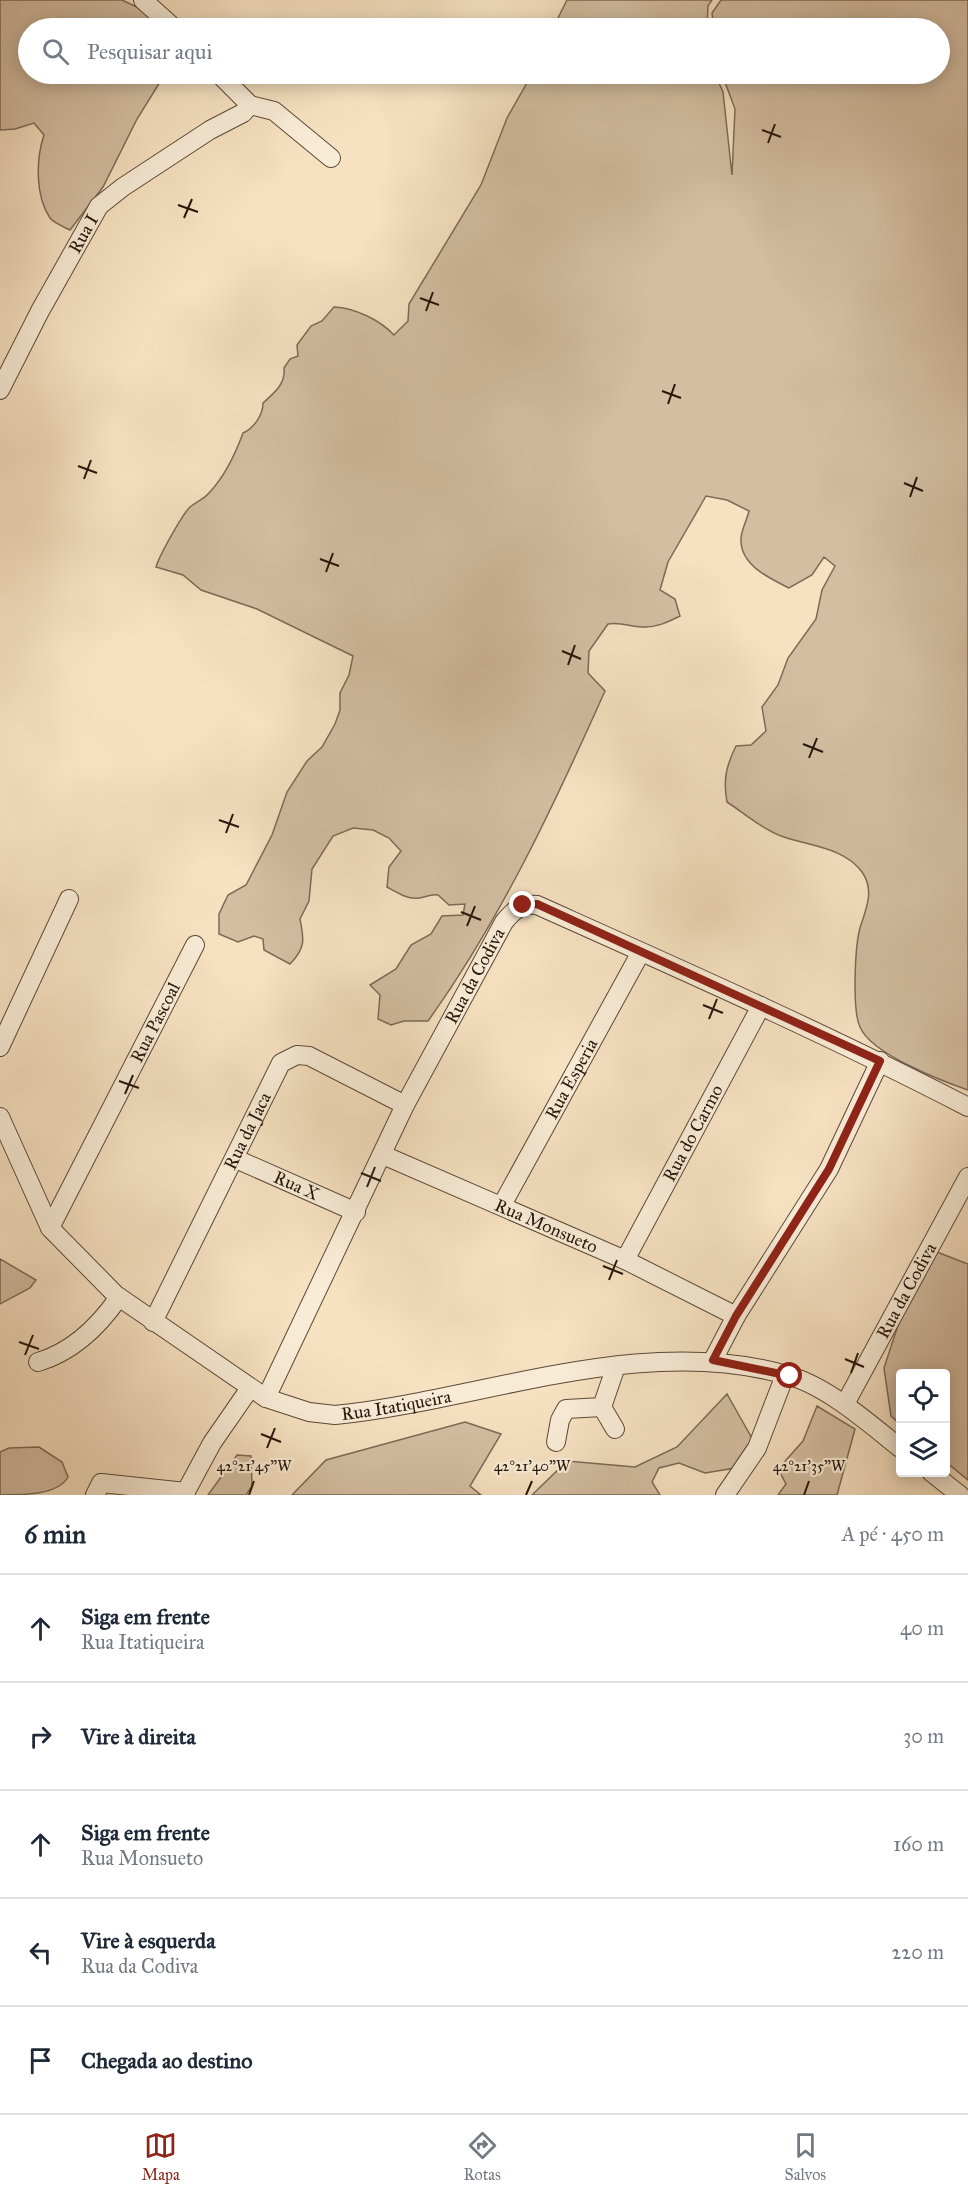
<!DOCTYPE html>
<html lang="pt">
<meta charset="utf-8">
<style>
body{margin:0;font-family:"IM FELL Great Primer",serif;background:#f6f6f7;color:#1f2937}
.controls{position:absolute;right:18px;bottom:18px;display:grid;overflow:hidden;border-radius:6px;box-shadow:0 3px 15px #0003}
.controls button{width:54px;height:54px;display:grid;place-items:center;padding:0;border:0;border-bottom:2px solid #e0e1e3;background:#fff;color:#1f2937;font:30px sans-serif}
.stop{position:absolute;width:18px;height:18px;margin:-14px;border:4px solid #8f2418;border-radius:50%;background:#fff}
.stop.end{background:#8f2418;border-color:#fff;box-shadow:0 2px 6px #0008}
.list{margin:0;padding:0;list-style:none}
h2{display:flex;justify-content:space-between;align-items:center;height:78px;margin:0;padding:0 24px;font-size:26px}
h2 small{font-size:20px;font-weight:400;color:#747a83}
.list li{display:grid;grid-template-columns:39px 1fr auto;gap:18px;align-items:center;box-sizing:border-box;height:108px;padding:0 24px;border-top:2px solid #e0e1e3}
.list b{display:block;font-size:22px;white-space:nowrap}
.list p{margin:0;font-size:20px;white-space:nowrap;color:#747a83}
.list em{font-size:20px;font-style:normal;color:#747a83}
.icon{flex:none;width:33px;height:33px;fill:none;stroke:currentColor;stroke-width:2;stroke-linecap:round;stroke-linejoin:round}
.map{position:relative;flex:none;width:968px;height:1495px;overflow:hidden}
.search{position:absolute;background:#fff;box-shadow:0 3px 15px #0003;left:18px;right:18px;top:18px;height:66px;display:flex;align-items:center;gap:15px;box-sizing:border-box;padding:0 21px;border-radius:33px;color:#747a83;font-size:22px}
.sheet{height:618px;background:#fff}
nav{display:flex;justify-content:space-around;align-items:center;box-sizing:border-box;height:84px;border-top:2px solid #e0e1e3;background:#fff;font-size:16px;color:#747a83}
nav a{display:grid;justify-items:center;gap:3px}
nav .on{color:#8f2418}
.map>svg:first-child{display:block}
.green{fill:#d3bea2;stroke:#7d6a56;stroke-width:1.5}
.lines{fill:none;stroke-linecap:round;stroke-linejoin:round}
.minor-casing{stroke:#5b4938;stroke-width:20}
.minor{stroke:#f9ecd7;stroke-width:18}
.route{stroke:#8f2418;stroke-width:8}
.ticks{fill:none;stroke:#27160b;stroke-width:2}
.labels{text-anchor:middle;stroke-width:4.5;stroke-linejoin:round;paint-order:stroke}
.street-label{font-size:18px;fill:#27160b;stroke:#f9ecd7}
.ticks-label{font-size:15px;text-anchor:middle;fill:#27160b;stroke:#f9ecd7;stroke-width:4.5;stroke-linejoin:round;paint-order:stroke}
</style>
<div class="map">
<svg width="968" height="1495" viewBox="0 0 968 1495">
<rect width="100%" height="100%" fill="#f6e1c1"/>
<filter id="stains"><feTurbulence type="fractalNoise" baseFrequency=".00333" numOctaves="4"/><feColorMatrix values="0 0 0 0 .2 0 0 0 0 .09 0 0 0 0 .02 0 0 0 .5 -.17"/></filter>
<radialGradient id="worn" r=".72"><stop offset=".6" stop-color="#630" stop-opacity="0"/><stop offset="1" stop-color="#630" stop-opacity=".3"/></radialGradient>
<path class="green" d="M0,0H122L141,9L167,28H28V74H165L137,119L103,187L70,230C64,227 54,223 50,218C35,196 36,159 44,135L34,123L15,129L0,130Z
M567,0H712L708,6L707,28H553Z
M721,0H968V1090C942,1081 871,1054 860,1027C852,1010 855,946 860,928C866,909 875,890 862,872C844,847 808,846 781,836C762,829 744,813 727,802C723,780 726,766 736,746L751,745L766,731L762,707L778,685L788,658L816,619L822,590L835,566L824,557L812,575L789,588C769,578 740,565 741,539C741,530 747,520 749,511L727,500L706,496L668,562L660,590L675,599L680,616C668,622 656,628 642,627C630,627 623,622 608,624L589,651L588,673L605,691C554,805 501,919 428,1021H404L391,1025L378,1019L380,995L370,985L396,969L411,945L431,934L442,916L463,915L465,904L449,905L438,895C430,894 426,897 419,898C408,900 396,892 387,887L389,867L401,851L389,838L373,830L353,828L333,836L312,869L309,901L300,919C304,939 306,948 290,964L264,950L263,939L254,936L238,942L219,934V914L228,895L246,885L272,835L287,792L307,761L322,747L335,724L340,710V693L349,675L353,656L257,609L201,590L183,575L156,567C159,556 182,515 190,507C196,502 204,499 209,493C225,476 235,455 243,433C254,428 263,415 263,403C274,393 286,384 284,368L290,359L298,356L297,345L311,326L322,321L334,307C355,308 380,320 394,335L408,321L409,304L481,185L507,118L532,74H715L723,92L732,175L735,109L722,74H940V28H714L712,13Z
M937,1252L968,1264V1480L946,1462V1374H900V1424L891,1416L884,1368L902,1313Z
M0,1259L36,1280L30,1288L0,1304Z
M727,1394L753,1440L741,1467L705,1473L679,1463L659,1468L652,1482L660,1495H532L567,1461L635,1467L677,1447Z
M817,1406L855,1429L837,1495H778L786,1484L778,1469L803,1441Z
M465,1422L501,1434L470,1486L481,1495H292L326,1460Z
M39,1447L62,1462L68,1477C58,1495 24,1495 0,1495V1452L9,1448Z
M237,1455L251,1456L252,1486L246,1495H208Z"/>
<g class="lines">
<g class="minor-casing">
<g id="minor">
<path d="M143,0L174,28"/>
<path d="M219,74L250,105L274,111L331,158"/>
<path id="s1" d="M0,390L40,311L99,206L123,187L210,130L243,113L250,105"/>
<path d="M0,1047L69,899"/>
<path id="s2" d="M0,1117L50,1228L116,1295L266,1398L309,1412L335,1415C483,1400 643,1332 790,1376C828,1387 870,1424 900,1448"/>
<path id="s3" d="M383,1155L625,1260L736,1316L829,1169L880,1061"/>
<path id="s4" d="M236,1159L356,1212"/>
<path id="s5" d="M502,1205L641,952"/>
<path id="s6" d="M50,1228L195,945"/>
<path id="s7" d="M625,1260L761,1006"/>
<path id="s8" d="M153,1322L281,1063L297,1055L309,1056L405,1105"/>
<path d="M713,1360L736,1316"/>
<path d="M38,1362C72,1352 99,1326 119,1297"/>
<path id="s9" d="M266,1398L405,1105L504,922C514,910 521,903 537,905C682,970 827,1034 968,1107"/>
<path id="s10" d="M845,1404L968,1177"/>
<path d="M602,1407L615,1429"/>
<path d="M556,1442L560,1420L566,1409L602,1407L616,1366"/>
<path d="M931,1472L960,1495"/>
<path d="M95,1495L101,1483L186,1492"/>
<path d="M184,1495L212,1443L250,1388"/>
<path d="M725,1495L757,1448L785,1375"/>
</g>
</g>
<use href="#minor" class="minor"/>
</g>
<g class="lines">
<path class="route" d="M523,905L537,904L880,1061L829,1169L736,1316L713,1360L790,1376"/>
</g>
<path class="ticks" d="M762,130L781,137M768,143L775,124M178,205L198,212M184,218L192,199M420,298L439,305M426,311L433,292M662,391L681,398M668,404L675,384M78,466L97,473M84,479L91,460M904,483L923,491M910,497L917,477M320,559L339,566M326,572L333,553M562,651L581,659M568,665L575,645M803,744L823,752M809,758L817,738M219,820L239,827M226,833L233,814M461,912L481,920M467,926L475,906M703,1005L723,1013M709,1019L717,999M119,1081L139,1088M125,1094L133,1075M361,1173L381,1181M367,1187L375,1167M603,1266L623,1274M609,1280L617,1260M19,1342L39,1349M25,1355L33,1335M845,1359L864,1367M851,1373L858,1353M261,1434L281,1442M267,1448L275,1428M249,1495L254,1481M526,1495L532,1481M804,1495L809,1481"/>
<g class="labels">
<g class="street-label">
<text dy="6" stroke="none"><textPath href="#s1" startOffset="177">Rua I</textPath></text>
<text dy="6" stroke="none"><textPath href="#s9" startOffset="471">Rua da Codiva</textPath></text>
<text dy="6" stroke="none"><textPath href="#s6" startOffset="231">Rua Pascoal</textPath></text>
<text dy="6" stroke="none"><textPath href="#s5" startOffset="144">Rua Esperia</textPath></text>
<text dy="6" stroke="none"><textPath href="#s8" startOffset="213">Rua da Jaca</textPath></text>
<text dy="6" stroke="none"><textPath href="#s7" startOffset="144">Rua do Carmo</textPath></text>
<text dy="6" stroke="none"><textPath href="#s4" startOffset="66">Rua X</textPath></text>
<text dy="6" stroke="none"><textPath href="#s3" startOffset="178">Rua Monsueto</textPath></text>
<text dy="6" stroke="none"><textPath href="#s10" startOffset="129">Rua da Codiva</textPath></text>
<text dy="6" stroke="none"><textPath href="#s2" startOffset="531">Rua Itatiqueira</textPath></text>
</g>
</g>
<g class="ticks-label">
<text x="254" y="1471">42°21'45"W</text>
<text x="532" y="1471">42°21'40"W</text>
<text x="809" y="1471">42°21'35"W</text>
</g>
<rect width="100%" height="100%" filter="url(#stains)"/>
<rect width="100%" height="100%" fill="url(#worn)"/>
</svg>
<div class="controls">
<button><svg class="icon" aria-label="locate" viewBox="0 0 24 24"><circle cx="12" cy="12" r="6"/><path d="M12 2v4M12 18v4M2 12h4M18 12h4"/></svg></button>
<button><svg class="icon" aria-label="layers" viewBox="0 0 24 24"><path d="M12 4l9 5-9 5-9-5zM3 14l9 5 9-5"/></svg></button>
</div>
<div class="stop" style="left:790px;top:1376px"></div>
<div class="stop end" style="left:523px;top:905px"></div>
<div class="search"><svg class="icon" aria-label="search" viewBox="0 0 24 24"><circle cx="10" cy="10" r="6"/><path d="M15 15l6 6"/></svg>Pesquisar aqui</div>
</div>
<section class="sheet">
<h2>6 min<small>A pé · 450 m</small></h2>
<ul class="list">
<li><svg class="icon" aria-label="ahead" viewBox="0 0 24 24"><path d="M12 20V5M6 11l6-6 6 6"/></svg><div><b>Siga em frente</b><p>Rua Itatiqueira</p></div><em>40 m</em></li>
<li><svg class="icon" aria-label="right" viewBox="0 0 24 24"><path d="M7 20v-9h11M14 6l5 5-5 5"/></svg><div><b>Vire à direita</b></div><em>30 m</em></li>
<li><svg class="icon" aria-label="ahead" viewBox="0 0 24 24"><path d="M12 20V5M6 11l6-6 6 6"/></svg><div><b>Siga em frente</b><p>Rua Monsueto</p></div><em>160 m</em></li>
<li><svg class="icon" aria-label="left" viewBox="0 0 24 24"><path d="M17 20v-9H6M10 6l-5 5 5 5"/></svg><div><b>Vire à esquerda</b><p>Rua da Codiva</p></div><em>220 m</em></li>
<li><svg class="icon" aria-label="arrive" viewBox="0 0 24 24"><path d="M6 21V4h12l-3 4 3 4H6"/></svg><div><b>Chegada ao destino</b></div></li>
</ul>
</section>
<nav>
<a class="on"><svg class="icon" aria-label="map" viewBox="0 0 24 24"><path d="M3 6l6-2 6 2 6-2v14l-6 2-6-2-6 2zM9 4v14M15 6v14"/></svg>Mapa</a>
<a><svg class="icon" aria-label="directions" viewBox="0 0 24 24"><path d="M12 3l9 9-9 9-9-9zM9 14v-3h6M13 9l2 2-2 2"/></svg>Rotas</a>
<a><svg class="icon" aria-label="saved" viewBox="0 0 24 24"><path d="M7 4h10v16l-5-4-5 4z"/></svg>Salvos</a>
</nav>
